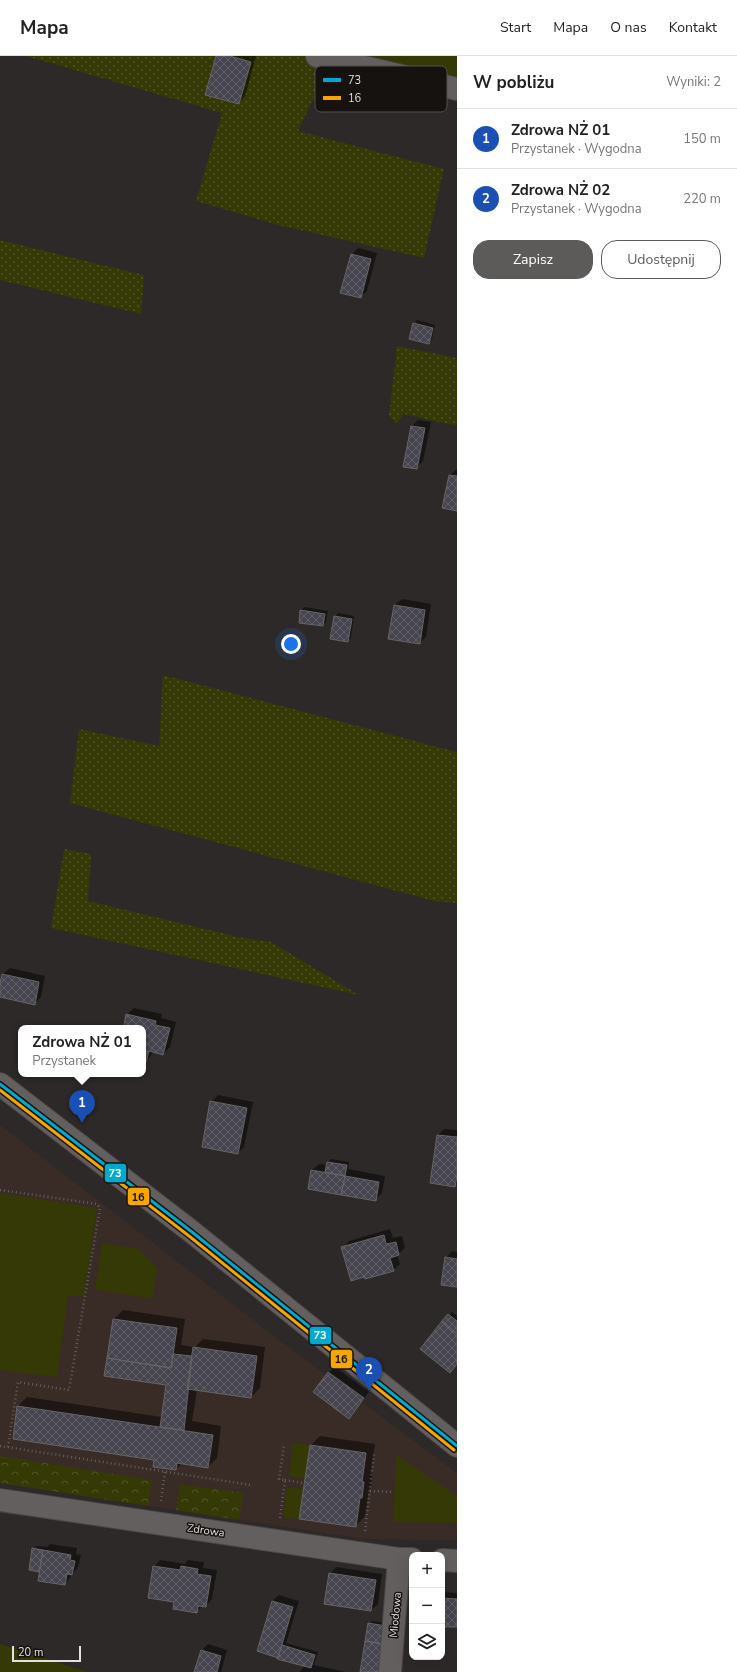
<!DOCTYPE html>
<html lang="pl">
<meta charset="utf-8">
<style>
body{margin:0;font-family:"Nunito Sans",sans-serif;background:#f6f6f6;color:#222}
.controls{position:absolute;right:12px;bottom:12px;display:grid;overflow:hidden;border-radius:8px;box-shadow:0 4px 16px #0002}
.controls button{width:36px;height:36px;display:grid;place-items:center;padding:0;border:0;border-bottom:1px solid #e0e0e0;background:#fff;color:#222;font:20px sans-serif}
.scale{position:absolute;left:12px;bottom:10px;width:69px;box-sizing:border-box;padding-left:4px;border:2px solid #e5e0dd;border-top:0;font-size:11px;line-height:14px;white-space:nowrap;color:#e5e0dd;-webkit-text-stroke:3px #151210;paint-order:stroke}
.you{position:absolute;left:291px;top:588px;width:14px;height:14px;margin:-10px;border:3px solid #fff;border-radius:50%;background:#1a73e8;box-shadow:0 0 0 6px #1a73e833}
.badge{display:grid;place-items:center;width:26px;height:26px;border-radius:50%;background:#5d5b5a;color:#fff;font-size:13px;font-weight:700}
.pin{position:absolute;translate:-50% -33px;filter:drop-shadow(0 1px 2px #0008)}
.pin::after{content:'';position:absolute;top:21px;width:14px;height:12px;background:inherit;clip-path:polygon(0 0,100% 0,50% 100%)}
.popup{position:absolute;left:18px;top:969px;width:128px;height:52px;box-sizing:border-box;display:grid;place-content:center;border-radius:8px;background:#fff;filter:drop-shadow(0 1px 3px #0005);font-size:13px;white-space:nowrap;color:#767676}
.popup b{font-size:15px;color:#222}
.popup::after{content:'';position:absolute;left:50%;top:100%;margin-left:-8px;border:8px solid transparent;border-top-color:#fff}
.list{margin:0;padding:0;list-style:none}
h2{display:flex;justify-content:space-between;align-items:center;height:52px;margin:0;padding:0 16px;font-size:17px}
h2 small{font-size:13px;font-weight:400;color:#767676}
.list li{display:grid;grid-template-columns:26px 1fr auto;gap:12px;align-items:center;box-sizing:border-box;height:60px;padding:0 16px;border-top:1px solid #e0e0e0}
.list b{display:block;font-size:15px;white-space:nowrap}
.list p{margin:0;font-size:13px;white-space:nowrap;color:#767676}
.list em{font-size:13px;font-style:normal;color:#767676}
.actions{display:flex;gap:8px;padding:12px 16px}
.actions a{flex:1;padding:9px 0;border:1px solid #5d5b5a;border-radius:16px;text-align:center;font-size:14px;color:#5d5b5a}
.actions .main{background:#5d5b5a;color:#fff}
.icon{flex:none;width:22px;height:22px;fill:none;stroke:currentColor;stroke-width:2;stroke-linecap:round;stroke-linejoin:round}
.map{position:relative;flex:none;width:457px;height:1616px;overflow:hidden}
header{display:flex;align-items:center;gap:24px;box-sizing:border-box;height:56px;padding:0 20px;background:#fff;border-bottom:1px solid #e0e0e0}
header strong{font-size:19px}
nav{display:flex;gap:22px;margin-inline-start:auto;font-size:14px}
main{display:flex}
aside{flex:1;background:#fff}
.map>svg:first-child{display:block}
.built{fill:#392c26}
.grass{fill:url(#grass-dots)}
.forest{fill:url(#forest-crowns)}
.green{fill:#343906}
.shadow{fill:#0007}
.building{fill:url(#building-cross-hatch);stroke:#666465}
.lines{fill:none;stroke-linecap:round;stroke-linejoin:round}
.minor-casing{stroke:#4b4746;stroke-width:24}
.path{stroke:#625f5d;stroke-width:2.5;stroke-dasharray:1 3;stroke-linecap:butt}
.minor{stroke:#625f5e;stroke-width:22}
.bus-1-casing{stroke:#151210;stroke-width:6}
.bus-2-casing{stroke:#151210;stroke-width:6}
.bus-1{stroke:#00a9ce;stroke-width:3}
.bus-2{stroke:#f7a600;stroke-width:3}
.labels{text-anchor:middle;stroke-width:3;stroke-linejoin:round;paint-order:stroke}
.street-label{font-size:11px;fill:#e5e0dd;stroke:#151210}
.key{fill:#151210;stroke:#53504e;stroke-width:1}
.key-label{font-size:11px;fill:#e5e0dd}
.line-badge{stroke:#151210;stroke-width:1.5}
.badge-label{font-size:11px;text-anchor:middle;font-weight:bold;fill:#fff}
.pale-badge-label{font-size:11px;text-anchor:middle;font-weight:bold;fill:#111}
</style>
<header>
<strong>Mapa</strong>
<nav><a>Start</a><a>Mapa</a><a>O nas</a><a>Kontakt</a></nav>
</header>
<main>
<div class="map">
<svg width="457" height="1616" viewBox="0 0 457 1616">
<defs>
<pattern id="grass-dots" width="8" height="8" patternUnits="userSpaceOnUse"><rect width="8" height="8" fill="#343906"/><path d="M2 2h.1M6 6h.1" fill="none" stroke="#51552a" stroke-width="1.8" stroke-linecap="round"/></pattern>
<pattern id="forest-crowns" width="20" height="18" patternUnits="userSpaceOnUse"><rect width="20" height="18" fill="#343906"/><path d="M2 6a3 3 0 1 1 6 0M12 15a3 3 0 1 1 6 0" fill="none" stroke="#51552a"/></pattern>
<pattern id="building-cross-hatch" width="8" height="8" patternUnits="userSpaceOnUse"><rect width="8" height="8" fill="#46444e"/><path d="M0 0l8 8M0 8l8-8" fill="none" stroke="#615f67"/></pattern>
</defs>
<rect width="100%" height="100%" fill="#2d2928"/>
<path class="built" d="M0,1069L283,1287L457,1417V1484L364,1483L0,1427Z"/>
<path class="grass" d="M26,0H314L331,5L298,75L444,113L424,202L278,169L196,145L222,57Z
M0,184L144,219L141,258L0,224Z
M397,290L457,302V370L404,358L396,368L389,359Z
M163,619L457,696V847L434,845L70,747L79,673L159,690Z
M64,793L91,798L88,845L243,882L271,886L359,939L51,872Z"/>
<path class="forest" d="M0,1400L152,1424L148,1450L0,1427Z
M180,1428L243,1437L239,1464L176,1454Z"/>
<path class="green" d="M314,0H457V31Z
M0,1137L97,1152L84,1241L68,1239L57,1321L0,1314Z
M102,1187L139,1193L157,1213L152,1243L95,1233Z
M293,1387L310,1389L305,1422L289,1420Z
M396,1399L457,1440V1467L393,1466Z
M287,1431L304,1433L299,1463L283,1461Z
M0,1588L87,1616H0Z"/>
<path class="shadow" d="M217,0H256L245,40L239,47Z
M358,192L377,197L367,235L360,241L352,198Z
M417,264L435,269L432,283L429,286L414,268Z
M418,364L431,366L423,405L416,412L412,370Z
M457,413V454L450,419Z
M402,543L431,548L426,581L419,587L395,549Z
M305,551L328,555L326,566L323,569L301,554Z
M338,557L354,560L351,582L348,585L335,560Z
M10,912L45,920L41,941L34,948L0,940L3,918Z
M134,952L162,958L161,962L176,966L170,991L163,998L153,995L152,998L146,1005L143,1004V972H129L125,969L127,958Z
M218,1039L253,1046L244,1091L238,1097L211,1046Z
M444,1073L457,1074V1128L455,1130L438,1079Z
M331,1103L349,1106L348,1113L385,1120L382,1137L375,1144L312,1114L319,1108L327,1109Z
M390,1173L393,1182L402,1180L405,1192L397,1199L400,1208L393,1214L343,1192L349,1185Z
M452,1195L457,1196V1230L446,1202Z
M123,1254L185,1263L181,1289L195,1291L203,1283L265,1291L260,1332L251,1341L197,1334L192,1365L221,1370L217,1402L208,1411L182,1407L176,1413L155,1403L18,1350L27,1341L162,1361L167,1329L114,1263Z
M452,1256L457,1260V1308L449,1259Z
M335,1311L369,1336L349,1361L328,1317Z
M320,1380L375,1388L371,1417H373L371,1432L369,1434L365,1460L356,1470L311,1389Z
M50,1488L77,1492L76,1498L81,1499L78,1511L65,1528L40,1515L30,1513L33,1493L36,1490L47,1491Z
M160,1504L185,1508L188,1504L204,1506L203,1512L217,1514L212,1543L206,1550L203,1549L196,1556L154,1511Z
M336,1511L382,1518L378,1548L371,1554L330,1518Z
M442,1536L457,1537V1570H442Z
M279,1539L299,1545L286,1587L318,1596L314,1609L346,1616H300L305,1609L258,1595L272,1545Z
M372,1565L388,1567L384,1616H361L369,1568Z
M208,1588L227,1594L221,1616H195L202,1594Z"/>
<path class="building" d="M216,0H230L251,6L239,48L205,39Z
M351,198L371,203L361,242L340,237Z
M413,267L433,272L429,288L409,283Z
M411,370L425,372L417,413L403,411Z
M449,419L457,420V455L442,452Z
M394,549L425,554L420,588L388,583Z
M300,554L325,558L323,570L299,567Z
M334,560L352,563L348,586L330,583Z
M2,918L39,926L35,949L0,941V927Z
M126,958L156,965L155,969L170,972L163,999L149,995L146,1006L143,1005V972H128L124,970Z
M210,1045L247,1052L238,1098L202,1091Z
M437,1079L457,1081V1120L455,1131L430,1127Z
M327,1106L347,1109L345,1120L325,1116Z
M311,1114L345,1120L341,1139L308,1133Z
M345,1120L379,1126L376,1145L341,1139Z
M384,1179L386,1188L396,1186L399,1199L390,1202L394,1215L365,1223L364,1221L351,1225L341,1191Z
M445,1201L457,1203V1231L441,1229Z
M448,1258L457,1265V1278L442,1265Z
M113,1263L177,1272L171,1312L107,1302Z
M442,1265L457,1278V1308L450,1317L420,1293Z
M193,1291L257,1300L251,1342L187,1333Z
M173,1298L192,1300L184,1374L160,1371L166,1329L104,1320L107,1302L171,1312Z
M328,1316L364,1342L349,1363L313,1336Z
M17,1350L213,1379L208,1412L177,1407L176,1414L153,1411L154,1404L13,1383Z
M310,1389L366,1397L362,1426H364L362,1442H360L356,1471L299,1463Z
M32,1492L43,1494L39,1516L29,1514Z
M43,1494L71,1499L70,1504L75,1505L72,1519L67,1518L65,1529L38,1525Z
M153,1510L180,1514L181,1510L198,1513L197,1518L211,1520L206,1551L198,1550L197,1557L173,1553L174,1546L148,1542Z
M329,1517L376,1524L371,1555L324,1548Z
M442,1542L457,1543V1571H442Z
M272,1545L293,1551L278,1602L257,1595Z
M368,1567L386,1570L383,1588L365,1585Z
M365,1585L383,1588L379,1616H360Z
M282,1589L315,1599L311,1612L277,1603Z
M201,1594L221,1600L217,1616H194Z"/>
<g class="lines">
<g class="minor-casing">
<path id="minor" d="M317,0L457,33
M0,1028L192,1176L457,1390
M0,1444L399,1503H412
M442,1504L457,1505
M390,1616L399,1503"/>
</g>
<path class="path" d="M0,1134L97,1148L100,1152L69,1334L18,1326L8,1391
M0,1390L251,1429
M285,1424L304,1427
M370,1435L394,1436
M161,1445L165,1415
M280,1462L285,1424L279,1423L284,1389
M365,1475L374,1398"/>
<use href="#minor" class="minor"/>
<g class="bus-1-casing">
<path id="bus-1" d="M0,1028L192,1176L457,1390"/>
</g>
<g class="bus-2-casing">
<path id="bus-2" d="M0,1034L189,1180L454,1394"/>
</g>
<use href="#bus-1" class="bus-1"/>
<use href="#bus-2" class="bus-2"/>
</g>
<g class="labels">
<g class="street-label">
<text transform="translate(206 1474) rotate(8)" y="4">Zdrowa</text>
<text transform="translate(395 1559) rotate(-85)" y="4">Miodowa</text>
</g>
</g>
<rect x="315" y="10" width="132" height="46" rx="6" class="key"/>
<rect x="323" y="22" width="18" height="4" fill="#00a9ce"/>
<rect x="323" y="40" width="18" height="4" fill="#f7a600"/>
<g class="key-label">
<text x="348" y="28">73</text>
<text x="348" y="46">16</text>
</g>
<g class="line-badge">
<rect x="104" y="1107" width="23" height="20" rx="4" fill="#00a9ce"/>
<rect x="127" y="1131" width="23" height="19" rx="4" fill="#f7a600"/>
<rect x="309" y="1270" width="23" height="19" rx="4" fill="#00a9ce"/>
<rect x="330" y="1293" width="23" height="20" rx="4" fill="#f7a600"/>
</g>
<g class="badge-label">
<text x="115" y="1121">73</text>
<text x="320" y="1283">73</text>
</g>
<g class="pale-badge-label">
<text x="138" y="1145">16</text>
<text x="341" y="1307">16</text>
</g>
</svg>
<div class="controls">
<button>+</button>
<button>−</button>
<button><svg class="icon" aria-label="layers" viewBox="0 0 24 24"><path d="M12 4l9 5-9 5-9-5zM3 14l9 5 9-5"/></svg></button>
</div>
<div class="scale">20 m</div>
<div class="you"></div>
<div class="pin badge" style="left:82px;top:1067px;background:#1a4fb4">1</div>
<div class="popup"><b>Zdrowa NŻ 01</b>Przystanek</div>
<div class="pin badge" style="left:369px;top:1334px;background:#1a4fb4">2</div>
</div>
<aside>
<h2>W pobliżu<small>Wyniki: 2</small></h2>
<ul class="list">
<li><span class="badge" style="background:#1a4fb4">1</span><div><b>Zdrowa NŻ 01</b><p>Przystanek · Wygodna</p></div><em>150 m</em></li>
<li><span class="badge" style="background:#1a4fb4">2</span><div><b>Zdrowa NŻ 02</b><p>Przystanek · Wygodna</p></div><em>220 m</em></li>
</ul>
<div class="actions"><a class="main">Zapisz</a><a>Udostępnij</a></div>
</aside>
</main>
